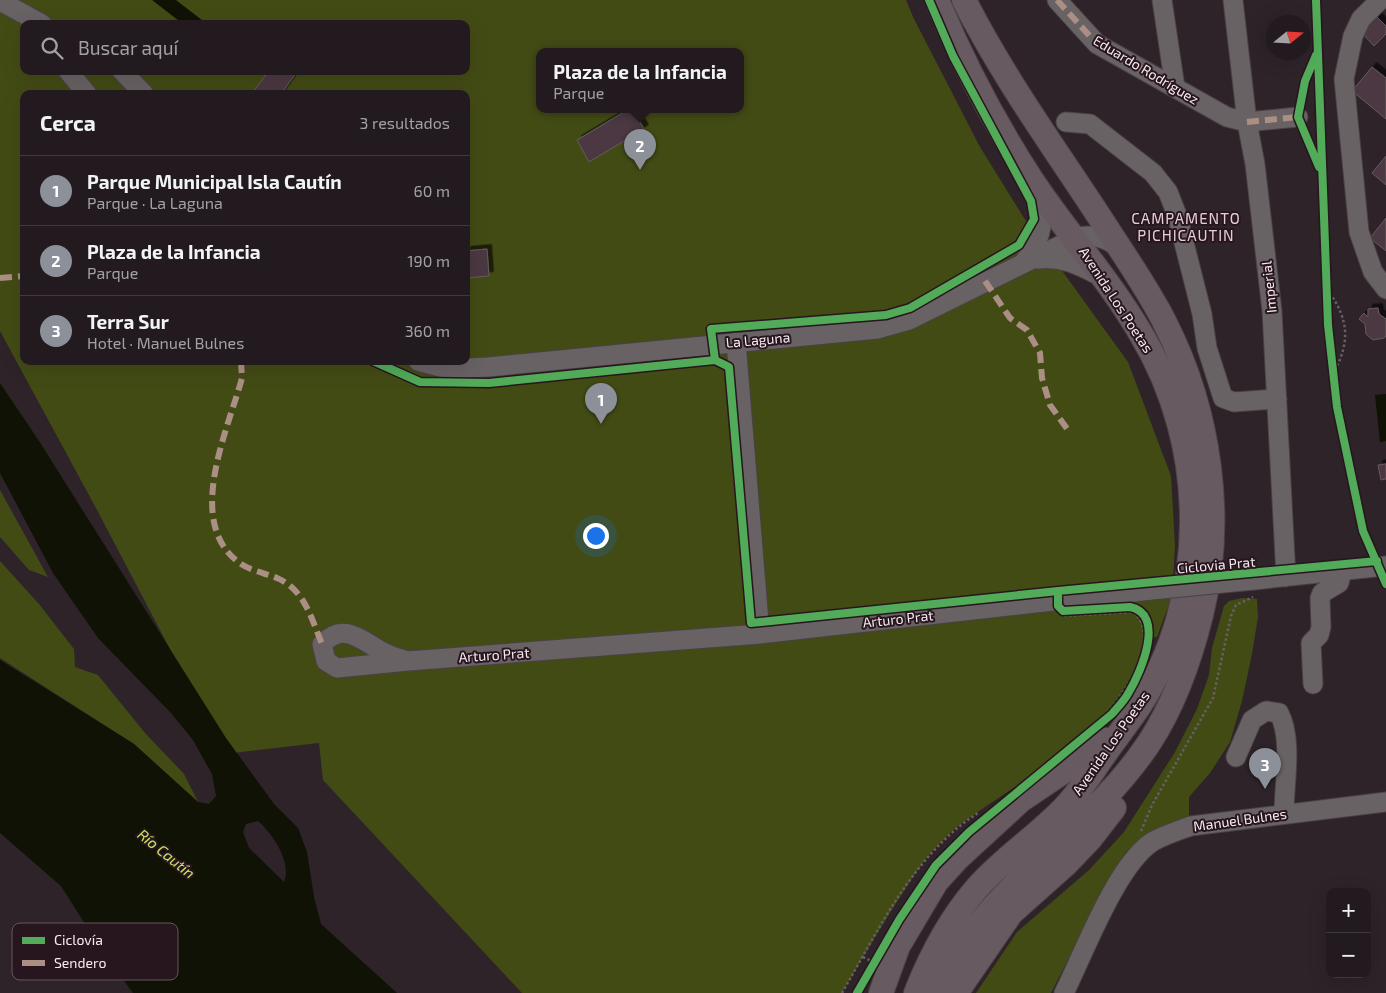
<!DOCTYPE html>
<html lang="es">
<meta charset="utf-8">
<style>
body{margin:0;font-family:"Exo 2",sans-serif;background:#2a2327;color:#f1f3f6}
.controls{position:absolute;right:15px;bottom:15px;display:grid;overflow:hidden;border-radius:10px;box-shadow:0 5px 20px #0002}
.controls button{width:45px;height:45px;display:grid;place-items:center;padding:0;border:0;border-bottom:1px solid #3f383c;background:#221a1e;color:#f1f3f6;font:25px sans-serif}
.compass{position:absolute;left:1266px;top:15px;width:45px;height:45px;border-radius:50%;background:#221a1e;box-shadow:0 5px 20px #0002;rotate:72deg}
.you{position:absolute;left:595px;top:535px;width:18px;height:18px;margin:-12px;border:4px solid #fff;border-radius:50%;background:#1a73e8;box-shadow:0 0 0 8px #1a73e833}
.badge{display:grid;place-items:center;width:32px;height:32px;border-radius:50%;background:#8c9099;color:#fff;font-size:16px;font-weight:700}
.pin{position:absolute;translate:-50% -41px;filter:drop-shadow(0 1px 2px #0008)}
.pin::after{content:'';position:absolute;top:26px;width:18px;height:15px;background:inherit;clip-path:polygon(0 0,100% 0,50% 100%)}
.popup{position:absolute;left:536px;top:48px;width:208px;height:65px;box-sizing:border-box;display:grid;place-content:center;border-radius:10px;background:#221a1e;filter:drop-shadow(0 1px 4px #0005);font-size:16px;white-space:nowrap;color:#a2a1a4}
.popup b{font-size:19px;color:#f1f3f6}
.popup::after{content:'';position:absolute;left:50%;top:100%;margin-left:-10px;border:10px solid transparent;border-top-color:#221a1e}
.list{margin:0;padding:0;list-style:none}
h2{display:flex;justify-content:space-between;align-items:center;height:65px;margin:0;padding:0 20px;font-size:21px}
h2 small{font-size:16px;font-weight:400;color:#a2a1a4}
.list li{display:grid;grid-template-columns:32px 1fr auto;gap:15px;align-items:center;box-sizing:border-box;height:70px;padding:0 20px;border-top:1px solid #3f383c}
.list b{display:block;font-size:19px;white-space:nowrap}
.list p{margin:0;font-size:16px;white-space:nowrap;color:#a2a1a4}
.list em{font-size:16px;font-style:normal;color:#a2a1a4}
.icon{flex:none;width:28px;height:28px;fill:none;stroke:currentColor;stroke-width:2;stroke-linecap:round;stroke-linejoin:round}
.map{position:relative;flex:none;width:1386px;height:993px;overflow:hidden}
.search{position:absolute;background:#221a1e;box-shadow:0 5px 20px #0002;left:20px;top:20px;width:450px;height:55px;display:flex;align-items:center;gap:12px;box-sizing:border-box;padding:0 18px;border-radius:10px;color:#a2a1a4;font-size:19px}
.panel{position:absolute;background:#221a1e;box-shadow:0 5px 20px #0002;left:20px;top:90px;width:450px;height:275px;border-radius:10px}
.map>svg:first-child{display:block}
.green{fill:#434b15;fill-rule:evenodd}
.water{fill:#0f1204;fill-rule:evenodd}
.building{fill:#4c3843;stroke:#645b5f;filter:url(#shadow)}
.lines{fill:none;stroke-linecap:round;stroke-linejoin:round}
.minor-casing{stroke:#4a4146;stroke-width:21}
.major-casing{stroke:#4a4146;stroke-width:26}
.path{stroke:#675f63;stroke-width:2.5;stroke-dasharray:2.5 2.5;stroke-linecap:butt}
.minor{stroke:#696265;stroke-width:19}
.major{stroke:#685a61;stroke-width:24}
.minor-bridge-casing{stroke:#4a4146;stroke-width:21;stroke-linecap:butt}
.minor-bridge{stroke:#696265;stroke-width:19}
.quiet{stroke:#ac8f84;stroke-width:6;stroke-dasharray:12 6;stroke-linecap:butt}
.cycleway-casing{stroke:#27161e;stroke-width:11}
.cycleway{stroke:#51ab58;stroke-width:8}
.labels{text-anchor:middle;stroke-width:4;stroke-linejoin:round;paint-order:stroke}
.street-label{font-size:14px;fill:#f7eaf0;stroke:#27161e}
.neighbourhood-label{font-size:15px;letter-spacing:1px;fill:#e6cdd8;stroke:#27161e}
.water-label{font-size:15px;font-style:italic;fill:#c9e361;stroke:#27161e}
.key{fill:#27161e;stroke:#65565d;stroke-width:1}
.key-label{font-size:14px;fill:#f7eaf0}
</style>
<div class="map">
<svg width="1386" height="993" viewBox="0 0 1386 993">
<defs>
<filter id="shadow"><feDropShadow dx="4.5" dy="-4.5" stdDeviation="0" flood-color="#0009"/></filter>
</defs>
<rect width="100%" height="100%" fill="#2d2328"/>
<path class="green" d="M0,0H906L914,19L980,147L1024,218L1128,362L1171,476L1175,546L1172,596L1157,637L1144,639C1130,723 1025,777 962,823C950,832 939,844 929,855C921,864 914,876 907,886C884,921 863,957 842,993H522L323,780L319,743L225,754L97,510L0,331ZM24,24H466V71H24ZM540,51H740V109H540ZM24,94H466V361H24Z
M0,490L48,577L29,570L0,537Z
M0,561L39,604L74,649L75,667L98,675L145,733L184,774L198,802L134,744L0,658Z
M1242,598L1257,599L1258,617L1252,654L1242,701L1230,742L1210,773L1189,797V819L1151,832L1126,852L1113,872L1051,993H976L1017,932L1089,870L1124,832L1175,752L1197,709L1209,675L1212,648L1224,606L1229,601Z"/>
<path class="water" d="M152,0H176L207,24H183Z
M0,383L39,441L226,738L274,804L298,828L307,852L314,897L321,924L397,993H133L106,957L61,886L0,833V660L134,744L198,802L209,804L216,796L212,774L193,740L171,713L98,638L53,573L0,473ZM258,821C273,834 292,862 284,882L249,848L243,832L246,824Z
M1386,394V441L1380,442L1375,395Z"/>
<path class="building" d="M1377,17L1386,26V34L1374,46L1361,32Z
M1372,67L1386,78V119L1352,91Z
M269,71H294L296,73L281,94H255L253,92Z
M629,109H632L644,129L589,162L577,140Z
M1386,156V185L1372,173Z
M1386,218V251L1370,238Z
M487,249L489,276L466,278V251Z
M1378,308L1379,314L1386,319V336L1384,338L1373,340L1366,334L1365,324L1359,319L1364,313L1368,317V309Z
M1386,464V479L1381,480L1378,465Z"/>
<g class="lines">
<g class="minor-casing">
<path id="minor" d="M1057,0L1097,44L1227,117L1247,122L1298,117
M1162,0L1175,87
M1233,0L1247,122L1255,164L1272,311L1286,577
M1380,0L1361,19L1353,36L1344,79L1359,232L1373,272L1386,289
M0,1L42,24
M68,71L87,94
M122,71L144,94
M1066,122L1090,124L1153,173L1168,192L1177,215L1202,314L1207,348L1223,398L1234,402L1277,399
M1037,259C1062,256 1079,265 1100,276
M1024,262C1042,241 1046,218 1038,192
M736,342L760,634
M418,361L448,369L488,367L877,329L909,320L1075,238C1091,233 1108,238 1120,249
M1254,580L1386,566
M408,661L337,668L326,661L322,644C345,620 363,642 385,653C393,657 401,659 408,661L760,634L1151,590
M1313,684L1311,643L1319,635L1321,627L1320,598L1322,593L1339,583L1342,571
M1236,757L1252,720L1266,711L1279,713C1293,739 1284,784 1284,813
M1064,993C1084,953 1116,866 1152,842C1164,835 1177,831 1191,826L1386,802"/>
</g>
<g class="major-casing">
<path id="major" d="M881,993L898,946L936,882L958,858L1021,800L1082,759L1106,740
M916,993C931,955 950,919 977,888C1003,858 1038,836 1066,806C1081,790 1092,772 1104,755C1115,739 1127,724 1138,708C1210,597 1209,447 1141,334C1109,279 1066,232 1031,179C994,122 963,63 937,0
M939,993C983,884 1086,838 1149,743C1174,705 1190,659 1201,615C1225,519 1210,412 1165,323C1149,291 1128,261 1108,230C1059,154 1005,81 964,0
M956,993L1011,913L1067,863L1090,839L1114,808"/>
</g>
<path class="path" d="M1327,289C1349,319 1351,341 1333,374
M1064,616L1133,612C1161,634 1128,691 1108,711C1100,719 1091,726 1082,734
M1141,831L1152,805L1213,698L1231,616L1236,605L1253,597
M863,957L873,962
M842,993C879,929 914,854 978,813"/>
<use href="#minor" class="minor"/>
<use href="#major" class="major"/>
<g class="minor-bridge-casing">
<path id="minor-bridge" d="M1151,590L1254,580"/>
</g>
<use href="#minor-bridge" class="minor-bridge"/>
<path class="quiet" d="M1057,0L1097,44L1175,87
M1247,122L1298,117
M0,278L24,276
M985,281L1010,318L1027,330L1040,353L1042,378L1050,405L1068,430
M241,361L242,378C228,430 183,524 241,564C252,571 265,573 277,578C305,590 311,618 322,644"/>
<g class="cycleway-casing">
<path id="cycleway" d="M1316,0L1328,325L1337,407L1363,531L1386,584
M1316,55L1305,81L1298,117L1319,167
M715,360L711,329L886,315L910,308L1019,245L1034,219L1031,201L953,56L929,0
M373,361L420,382L489,383L715,360L729,367L751,623L1058,591V606L1063,611L1130,607C1166,614 1141,672 1129,692C1125,700 1118,707 1112,714L969,832L936,865L899,920L857,993
M1058,591L1377,561"/>
</g>
<use href="#cycleway" class="cycleway"/>
</g>
<g class="labels">
<g class="street-label">
<text transform="translate(1146 70) rotate(31)" y="5">Eduardo Rodríguez</text>
<text transform="translate(1269 287) rotate(-96)" y="5">Imperial</text>
<text transform="translate(1116 300) rotate(57)" y="5">Avenida Los Poetas</text>
<text transform="translate(758 340) rotate(-5)" y="5">La Laguna</text>
<text transform="translate(1216 565) rotate(-5)" y="5">Ciclovia Prat</text>
<text transform="translate(898 619) rotate(-6)" y="5">Arturo Prat</text>
<text transform="translate(494 655) rotate(-4)" y="5">Arturo Prat</text>
<text transform="translate(1111 743) rotate(-55)" y="5">Avenida Los Poetas</text>
<text transform="translate(1240 820) rotate(-8)" y="5">Manuel Bulnes</text>
</g>
<g class="neighbourhood-label">
<text x="1186" y="224">CAMPAMENTO<tspan x="1186" dy="17">PICHICAUTIN</tspan></text>
</g>
<g class="water-label">
<text transform="translate(166 854) rotate(39)" y="5">Río Cautín</text>
</g>
</g>
<rect x="12" y="923" width="166" height="57" rx="8" class="key"/>
<rect x="22" y="937" width="23" height="7" fill="#51ab58"/>
<rect x="22" y="960" width="23" height="6" fill="#ac8f84"/>
<g class="key-label">
<text x="54" y="945">Ciclovía</text>
<text x="54" y="968">Sendero</text>
</g>
</svg>
<div class="controls">
<button>+</button>
<button>−</button>
</div>
<svg class="compass" viewBox="-18 -18 36 36"><path d="M0-13l5 13h-10z" fill="#e53935"/><path d="M0 13l5-13h-10z" fill="#a2a1a4"/></svg>
<div class="you"></div>
<div class="pin badge" style="left:601px;top:424px">1</div>
<div class="pin badge" style="left:640px;top:170px">2</div>
<div class="popup"><b>Plaza de la Infancia</b>Parque</div>
<div class="pin badge" style="left:1265px;top:789px">3</div>
<div class="search"><svg class="icon" aria-label="search" viewBox="0 0 24 24"><circle cx="10" cy="10" r="6"/><path d="M15 15l6 6"/></svg>Buscar aquí</div>
<section class="panel">
<h2>Cerca<small>3 resultados</small></h2>
<ul class="list">
<li><span class="badge">1</span><div><b>Parque Municipal Isla Cautín</b><p>Parque · La Laguna</p></div><em>60 m</em></li>
<li><span class="badge">2</span><div><b>Plaza de la Infancia</b><p>Parque</p></div><em>190 m</em></li>
<li><span class="badge">3</span><div><b>Terra Sur</b><p>Hotel · Manuel Bulnes</p></div><em>360 m</em></li>
</ul>
</section>
</div>
